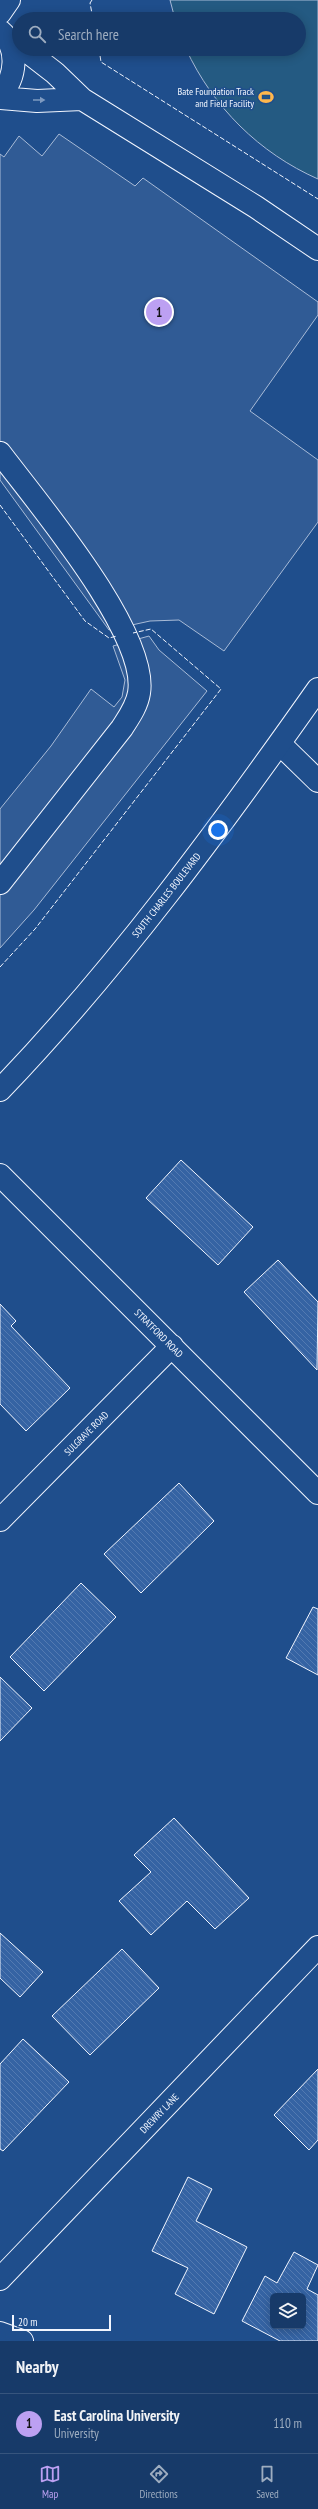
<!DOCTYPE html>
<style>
body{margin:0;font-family:"PT Sans Narrow",sans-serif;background:#20416f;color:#f1f3f6}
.controls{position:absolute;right:12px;bottom:12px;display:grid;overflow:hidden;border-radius:6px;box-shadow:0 2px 10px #0003}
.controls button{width:36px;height:36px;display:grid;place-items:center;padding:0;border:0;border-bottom:1px solid #36547d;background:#173a69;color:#f1f3f6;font:20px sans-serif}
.scale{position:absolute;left:12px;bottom:10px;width:99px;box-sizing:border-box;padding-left:4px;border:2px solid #f2f6ff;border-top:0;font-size:11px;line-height:14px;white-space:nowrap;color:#f2f6ff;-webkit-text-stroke:3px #1f4e8c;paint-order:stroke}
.you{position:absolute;left:218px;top:830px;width:14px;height:14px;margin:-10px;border:3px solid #fff;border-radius:50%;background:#1a73e8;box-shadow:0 0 0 6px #1a73e833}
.badge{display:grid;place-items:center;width:26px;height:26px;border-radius:50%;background:#bca0f2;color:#111;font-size:13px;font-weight:700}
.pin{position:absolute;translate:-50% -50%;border:2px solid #fff;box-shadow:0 1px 4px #0006}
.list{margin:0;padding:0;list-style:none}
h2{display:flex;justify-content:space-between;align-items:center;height:52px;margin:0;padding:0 16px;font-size:17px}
h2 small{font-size:13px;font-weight:400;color:#9eadc0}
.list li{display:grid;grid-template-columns:26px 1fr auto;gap:12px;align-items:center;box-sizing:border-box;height:60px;padding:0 16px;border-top:1px solid #36547d}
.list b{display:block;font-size:15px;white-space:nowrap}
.list p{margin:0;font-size:13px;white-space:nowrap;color:#9eadc0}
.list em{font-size:13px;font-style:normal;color:#9eadc0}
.icon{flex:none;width:22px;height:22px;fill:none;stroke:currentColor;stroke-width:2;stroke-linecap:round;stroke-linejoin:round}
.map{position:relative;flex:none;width:318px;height:2341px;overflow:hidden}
.search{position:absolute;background:#173a69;box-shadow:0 2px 10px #0003;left:12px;right:12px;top:12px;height:44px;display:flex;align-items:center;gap:10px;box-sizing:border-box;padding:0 14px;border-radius:22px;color:#9eadc0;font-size:15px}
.sheet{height:112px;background:#173a69}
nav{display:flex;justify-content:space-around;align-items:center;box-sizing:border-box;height:56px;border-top:1px solid #36547d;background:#173a69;font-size:11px;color:#9eadc0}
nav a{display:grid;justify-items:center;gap:2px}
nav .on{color:#bca0f2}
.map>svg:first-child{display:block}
.grass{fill:#245a82;stroke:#a8bbd7}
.parking{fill:#305b95;stroke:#a8bbd7}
.building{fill:url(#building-back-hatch);stroke:#f2f6ff;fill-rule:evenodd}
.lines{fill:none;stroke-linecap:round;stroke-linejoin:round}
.minor-casing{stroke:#f2f6ff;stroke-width:24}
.major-casing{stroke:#f2f6ff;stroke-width:24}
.minor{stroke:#1f4e8c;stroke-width:22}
.major{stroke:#1f4e8c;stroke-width:22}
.fence{stroke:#f2f6ff;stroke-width:1;stroke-dasharray:5 2;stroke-linecap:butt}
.oneway{fill:#7e9ac0}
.labels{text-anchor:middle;stroke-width:3;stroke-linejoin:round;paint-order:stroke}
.poi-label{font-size:10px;fill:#f2f6ff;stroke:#1f4e8c;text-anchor:end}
.street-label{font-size:10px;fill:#f2f6ff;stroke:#1f4e8c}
</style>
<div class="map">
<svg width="318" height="2341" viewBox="0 0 318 2341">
<defs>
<pattern id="building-back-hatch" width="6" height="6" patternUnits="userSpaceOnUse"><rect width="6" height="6" fill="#3563a3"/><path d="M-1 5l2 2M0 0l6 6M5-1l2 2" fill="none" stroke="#537ab1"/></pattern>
</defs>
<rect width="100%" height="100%" fill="#1f4e8c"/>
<path class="grass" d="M170,0H318V179C259,153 213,107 186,49H299V19H175Z"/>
<path class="parking" d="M59,134L135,186L143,178L318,302V315L250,411L318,460V522L224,651L179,620L150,621L109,630L0,480V154L4,157L19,136L42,156Z
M149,636L159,650L207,691L34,910L0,948V809L51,746L91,689L114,707L122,697L125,680L113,646Z"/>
<path class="building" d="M181,1160L253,1227L218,1265L146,1198Z
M278,1260L318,1302L317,1370L244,1292Z
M0,1304L16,1321L11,1326L70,1388L26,1431L0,1404Z
M179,1483L214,1521L141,1593L104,1554Z
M81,1583L116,1617L44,1691L10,1657Z
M313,1607L318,1609V1675L286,1658Z
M0,1677L32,1708L0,1741Z
M174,1818L249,1898L215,1929L187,1901L151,1935L119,1901L151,1872L134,1855Z
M0,1933L43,1972L20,1997L0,1978Z
M122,1949L159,1988L90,2055L52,2016Z
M23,2039L69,2082L3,2151L0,2149V2064Z
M318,2069V2140L309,2150L274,2115Z
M188,2177L212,2189L196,2221L247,2247L214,2314L175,2294L188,2268L152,2251Z
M294,2252L318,2265L307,2289L318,2295V2341H280L242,2321L265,2276L277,2283ZM273,2296H303V2326H273Z"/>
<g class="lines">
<g class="minor-casing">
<path id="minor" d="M0,13L9,0
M0,31C20,48 16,78 0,95
M24,49L55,73L82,99L256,207L318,249
M0,98L37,101L82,99
M0,453C37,502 149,634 139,693C137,706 129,717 122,728L0,883
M280,744L318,781
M0,1175L318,1493
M0,1520L172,1346
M0,2279L318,1947
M0,2333L22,2341"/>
</g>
<g class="major-casing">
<path id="major" d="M0,1090C118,967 220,828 318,689"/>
</g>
<use href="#minor" class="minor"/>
<use href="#major" class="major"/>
<path class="fence" d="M92,0L90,3L93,19
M99,49L101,62L318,199
M0,505L85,621L109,638L117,636
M0,967L35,929L221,689L151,629L133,633"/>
</g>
<defs><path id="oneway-solid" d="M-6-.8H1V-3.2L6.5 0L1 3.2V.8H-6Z"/></defs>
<use class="oneway" href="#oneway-solid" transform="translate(39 100)"/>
<defs>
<g id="stadium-bare" transform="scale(1.2)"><path d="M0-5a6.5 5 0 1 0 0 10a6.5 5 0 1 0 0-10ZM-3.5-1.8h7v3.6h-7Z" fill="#ffb74d" stroke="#1f4e8c" stroke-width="2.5" paint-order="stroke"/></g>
</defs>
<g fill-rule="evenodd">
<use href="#stadium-bare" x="266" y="97"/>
</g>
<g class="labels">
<g class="poi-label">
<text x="254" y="95">Bate Foundation Track<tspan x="254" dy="12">and Field Facility</tspan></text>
</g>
<g class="street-label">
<text transform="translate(166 895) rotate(-52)" y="4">SOUTH CHARLES BOULEVARD</text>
<text transform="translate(159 1333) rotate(45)" y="4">STRATFORD ROAD</text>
<text transform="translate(86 1433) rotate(-45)" y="4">SULGRAVE ROAD</text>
<text transform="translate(159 2113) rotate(-46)" y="4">DREWRY LANE</text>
</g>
</g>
</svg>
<div class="controls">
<button><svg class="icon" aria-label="layers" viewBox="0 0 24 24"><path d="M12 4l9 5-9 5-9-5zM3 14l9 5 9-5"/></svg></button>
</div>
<div class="scale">20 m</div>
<div class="you"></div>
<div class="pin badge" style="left:159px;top:312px">1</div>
<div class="search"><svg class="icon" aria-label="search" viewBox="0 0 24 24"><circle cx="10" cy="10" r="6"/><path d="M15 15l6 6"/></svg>Search here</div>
</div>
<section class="sheet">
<h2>Nearby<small></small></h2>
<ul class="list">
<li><span class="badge">1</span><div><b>East Carolina University</b><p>University</p></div><em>110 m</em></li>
</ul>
</section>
<nav>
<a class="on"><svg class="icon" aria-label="map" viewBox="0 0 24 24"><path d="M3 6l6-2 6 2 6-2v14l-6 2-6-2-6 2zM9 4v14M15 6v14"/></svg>Map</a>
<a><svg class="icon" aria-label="directions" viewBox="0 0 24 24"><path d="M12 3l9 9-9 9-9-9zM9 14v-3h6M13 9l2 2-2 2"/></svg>Directions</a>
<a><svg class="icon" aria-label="saved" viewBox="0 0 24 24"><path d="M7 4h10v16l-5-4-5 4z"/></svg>Saved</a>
</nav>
